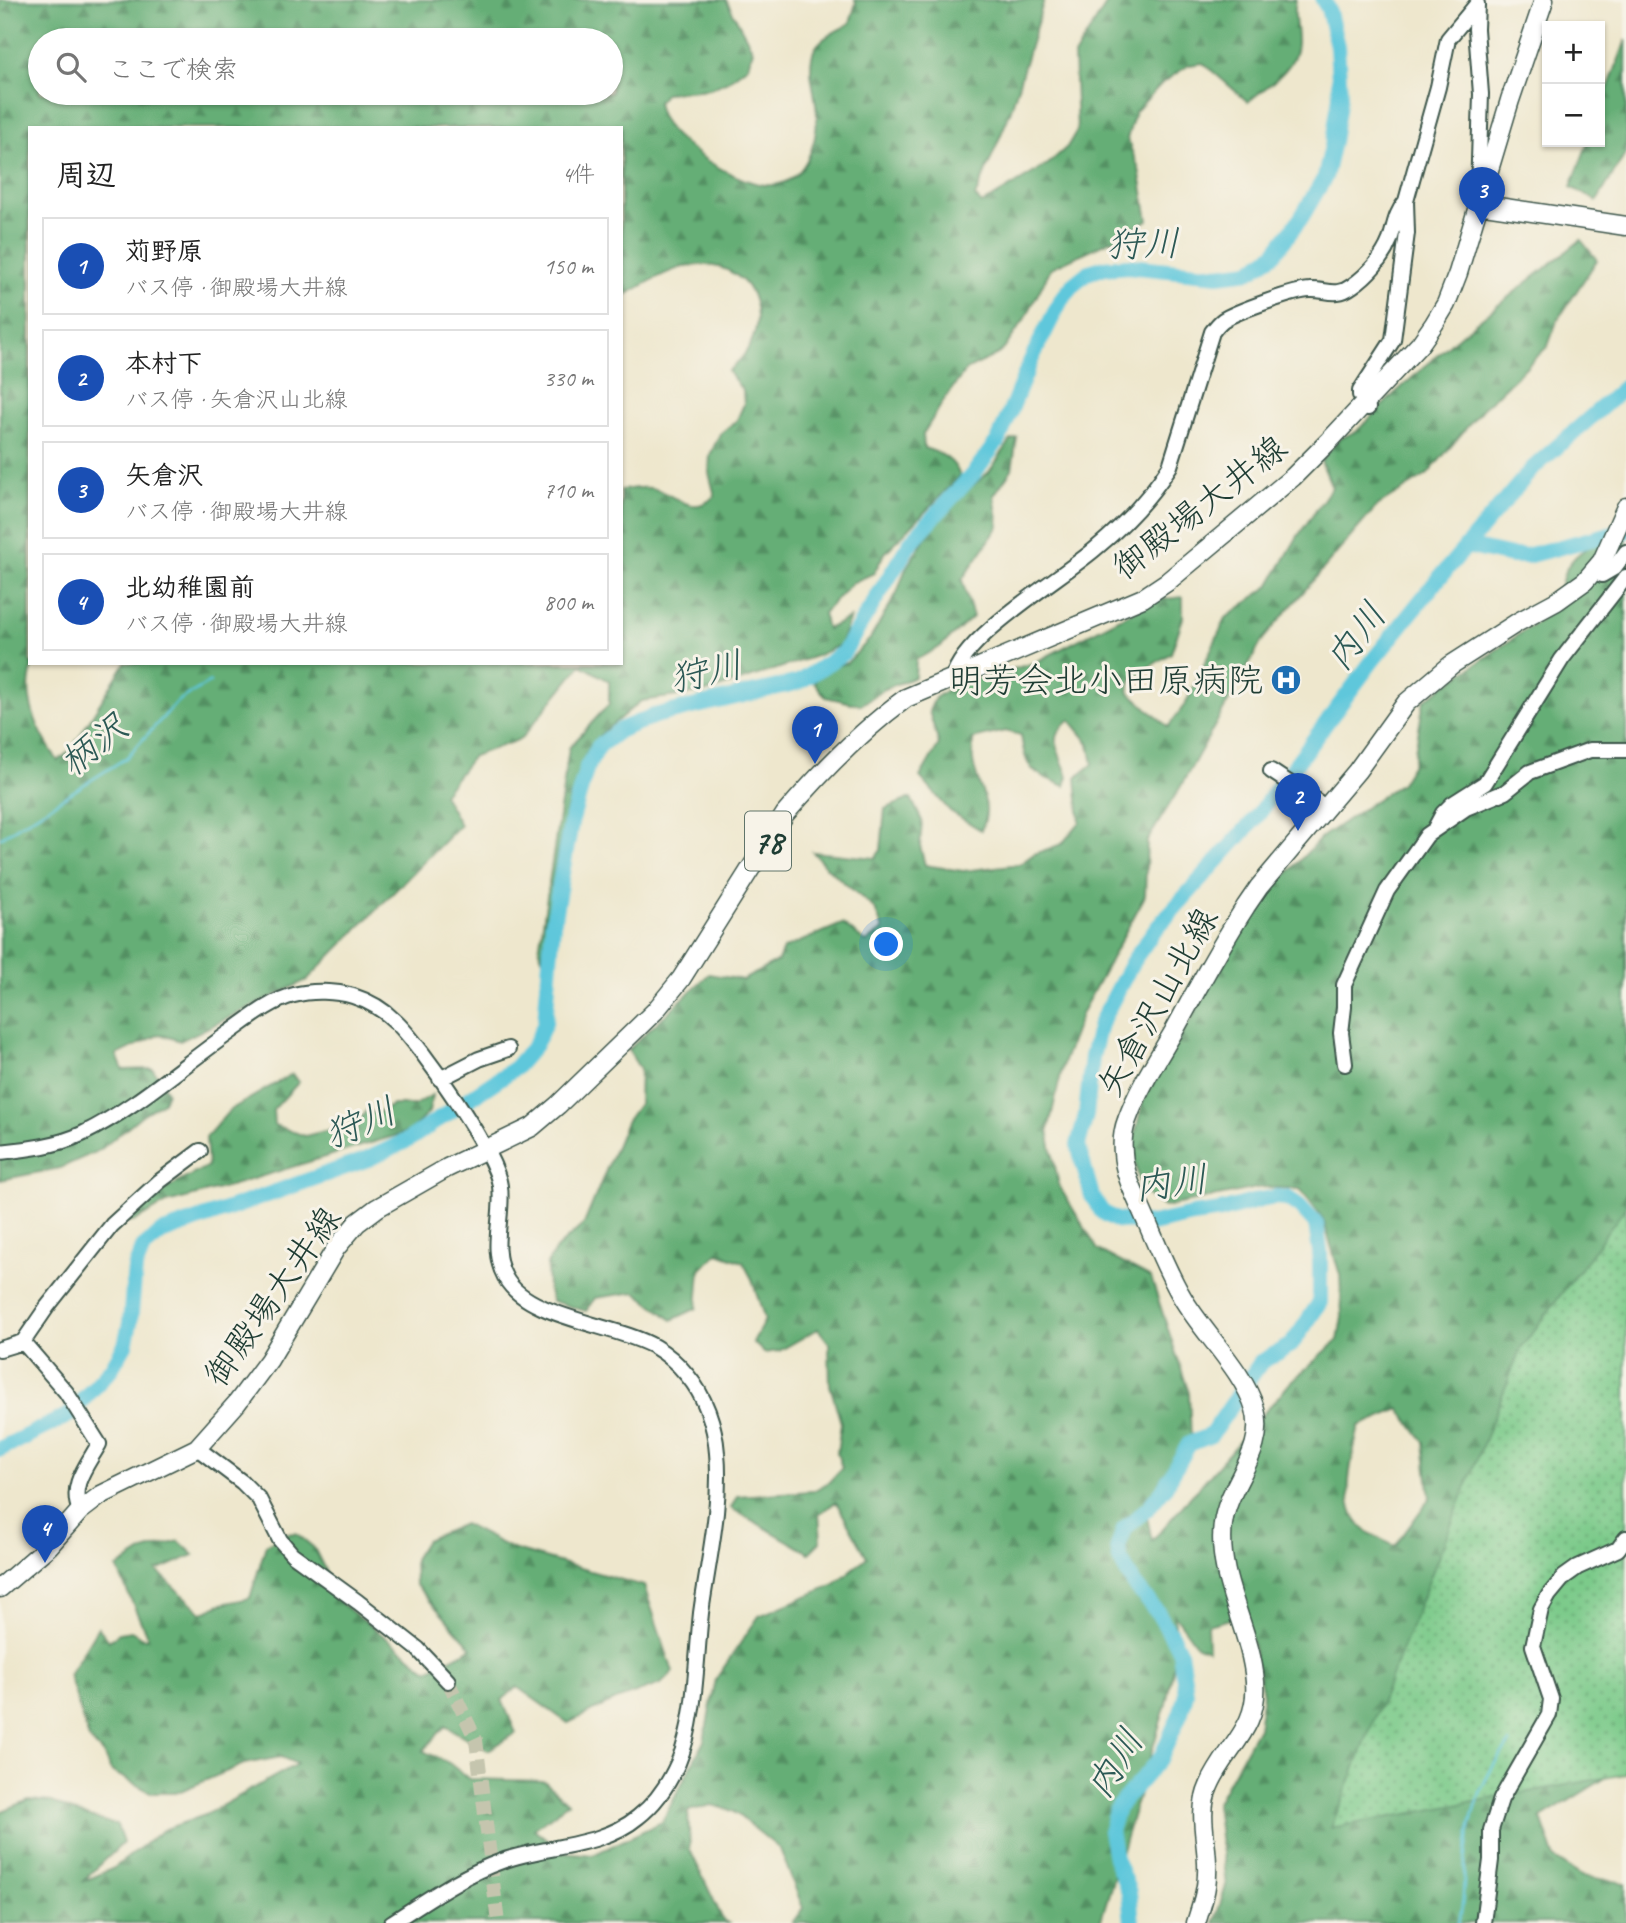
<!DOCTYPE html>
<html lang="ja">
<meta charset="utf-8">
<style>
body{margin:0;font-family:Caveat,"Klee One",sans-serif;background:#f6f6f6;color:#222}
.controls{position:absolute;right:21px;top:21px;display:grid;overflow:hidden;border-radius:0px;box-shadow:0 2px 5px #0004}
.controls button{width:63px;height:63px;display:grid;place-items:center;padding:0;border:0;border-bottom:2px solid #e0e0e0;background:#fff;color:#222;font:35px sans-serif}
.you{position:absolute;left:887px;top:945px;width:24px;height:24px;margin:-18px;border:5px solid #fff;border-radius:50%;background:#1a73e8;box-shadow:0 0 0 10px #1a73e833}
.badge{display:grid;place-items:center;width:46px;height:46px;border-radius:50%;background:#0f766e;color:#fff;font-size:23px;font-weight:700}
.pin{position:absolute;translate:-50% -58px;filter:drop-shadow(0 2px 4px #0008)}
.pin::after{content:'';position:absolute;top:37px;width:24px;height:21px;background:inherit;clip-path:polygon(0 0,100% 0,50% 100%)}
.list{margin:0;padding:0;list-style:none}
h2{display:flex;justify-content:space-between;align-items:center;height:91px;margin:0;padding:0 28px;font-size:30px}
h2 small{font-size:23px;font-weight:400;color:#767676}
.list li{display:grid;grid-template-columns:46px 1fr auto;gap:21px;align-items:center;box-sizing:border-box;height:98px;margin:0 14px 14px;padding:0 14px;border:2px solid #e0e0e0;border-radius:0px}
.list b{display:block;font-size:26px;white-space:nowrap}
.list p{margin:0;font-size:23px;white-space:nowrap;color:#767676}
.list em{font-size:23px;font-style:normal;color:#767676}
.icon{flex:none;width:38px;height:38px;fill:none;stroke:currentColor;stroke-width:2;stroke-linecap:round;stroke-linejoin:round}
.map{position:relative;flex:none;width:1626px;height:1923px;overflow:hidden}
.search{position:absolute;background:#fff;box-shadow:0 2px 5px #0004;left:28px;top:28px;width:595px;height:77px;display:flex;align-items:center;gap:18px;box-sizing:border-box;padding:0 24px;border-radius:38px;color:#767676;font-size:26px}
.panel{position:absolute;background:#fff;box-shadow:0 2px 5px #0004;left:28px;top:126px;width:595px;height:539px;border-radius:0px}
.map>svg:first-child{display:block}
.forest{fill:url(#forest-firs);stroke:#427655;stroke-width:2;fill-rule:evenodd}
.park{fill:url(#park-dots);stroke:#4e845f;stroke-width:2}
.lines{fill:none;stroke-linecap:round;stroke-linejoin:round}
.stream{stroke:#5fc7db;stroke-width:2.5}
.river{stroke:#5fc7db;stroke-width:16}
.minor-tunnel{stroke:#c5c5ae;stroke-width:14;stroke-dasharray:14 7;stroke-linecap:butt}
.minor-casing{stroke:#3e564b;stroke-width:18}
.major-casing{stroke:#3e564b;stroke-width:21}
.minor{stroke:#fff;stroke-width:14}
.major{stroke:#fff;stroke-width:18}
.labels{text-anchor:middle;stroke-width:6;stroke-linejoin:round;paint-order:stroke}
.shield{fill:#f7f3e8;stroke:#60746a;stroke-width:2}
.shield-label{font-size:33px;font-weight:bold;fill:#1f3d34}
.street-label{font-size:35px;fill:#1f3d34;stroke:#f7f3e8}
.poi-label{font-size:35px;fill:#1f3d34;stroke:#f7f3e8;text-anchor:end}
.water-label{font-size:37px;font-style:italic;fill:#2c5955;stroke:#f7f3e8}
</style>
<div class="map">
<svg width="1626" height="1923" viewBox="0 0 1626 1923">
<defs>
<pattern id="forest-firs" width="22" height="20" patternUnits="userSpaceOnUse" patternTransform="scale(1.75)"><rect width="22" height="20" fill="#65ae76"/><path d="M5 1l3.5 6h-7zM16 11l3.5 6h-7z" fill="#538f62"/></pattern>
<pattern id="park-dots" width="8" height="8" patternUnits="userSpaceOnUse" patternTransform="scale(1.75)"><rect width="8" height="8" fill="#7cca8a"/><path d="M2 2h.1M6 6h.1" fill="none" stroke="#65a572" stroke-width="1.8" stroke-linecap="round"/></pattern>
</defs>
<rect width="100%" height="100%" fill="#f7f3e8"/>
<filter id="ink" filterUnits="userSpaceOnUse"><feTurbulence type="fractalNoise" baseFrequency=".0143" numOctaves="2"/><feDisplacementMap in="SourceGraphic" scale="14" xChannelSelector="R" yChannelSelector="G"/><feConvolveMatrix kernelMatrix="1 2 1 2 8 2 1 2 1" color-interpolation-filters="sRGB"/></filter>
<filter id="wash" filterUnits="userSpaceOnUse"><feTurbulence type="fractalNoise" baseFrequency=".00686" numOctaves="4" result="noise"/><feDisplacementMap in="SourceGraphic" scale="28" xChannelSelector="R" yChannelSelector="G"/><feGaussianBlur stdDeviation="1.57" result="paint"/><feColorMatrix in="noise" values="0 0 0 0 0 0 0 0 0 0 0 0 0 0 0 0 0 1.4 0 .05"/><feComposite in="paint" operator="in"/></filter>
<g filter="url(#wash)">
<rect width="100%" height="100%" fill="#eee7cd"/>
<path class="forest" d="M0,0H726L753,50L748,66L728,81L710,89L665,93L657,103C662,128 679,140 699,155C715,167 752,187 772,185C805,183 817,144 817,116C817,97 808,76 812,57C815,39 835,33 850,23L856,3L855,0H1044L1010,113L975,197L982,204L1048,164L1067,147L1077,130L1074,56L1109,0H1296C1292,16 1298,29 1297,44C1296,70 1265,87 1248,102L1203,63L1189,65L1162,83L1135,112L1127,139L1139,169L1148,220L1116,238L1051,268L1026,317L1004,349L998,354L966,370L946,397L923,434L924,448C941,453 954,459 960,476L884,554L874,573L852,583L823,613L827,629L850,618L840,645L816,656L706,692L641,701L602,733L586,753L567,810L557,855L542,957L539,950L569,748L609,704V681L581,665L521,739L473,756L443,794L460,825L307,980L180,1041L160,1034L117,1055L123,1070L153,1069L167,1092L163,1102L142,1115L100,1150L60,1168L0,1180ZM40,40H611V93H40ZM30,128H621V297C643,286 670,267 695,265C762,261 777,334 728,371L743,391L744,404L737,420L720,434L710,455L709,473L715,496C693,517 678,497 655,489C645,486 632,489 621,490V663H125L71,750L58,761C39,733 20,697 34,663H30Z
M1626,40V153L1597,201L1571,187L1588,142H1600V110Z
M1581,240L1597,260L1557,321L1548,346L1482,409L1427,475L1377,506L1263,639L1181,786L1147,841L1145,896L1082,1012L1063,1064L1048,1131L1059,1186L1098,1250L1151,1278L1189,1393L1191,1439L1172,1474L1145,1508L1152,1541L1291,1382L1338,1340L1342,1316L1340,1275L1323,1219L1300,1189L1262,1187L1164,1207L1141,1190L1132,1148L1143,1100L1261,901L1322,837L1401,783L1413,763L1424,700L1560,606C1557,555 1587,548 1626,527V1772L1612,1774L1541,1818L1555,1859L1582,1876L1626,1883V1923H1214L1226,1886L1216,1804L1258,1728L1263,1694L1246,1615L1207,1625L1208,1650L1197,1646L1174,1614L1177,1650L1166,1704L1100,1923H792L803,1908L780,1849L733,1811L712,1805L688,1811L690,1850L723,1920L728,1923H0V1812L29,1800L52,1802L79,1814L117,1825L123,1843L82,1882L114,1868L163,1830L205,1815L297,1764L281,1757L244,1764L176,1793H152L111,1771L103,1754L89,1739L69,1675L98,1627L109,1641L119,1633L131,1631L145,1639L148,1638L117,1568L144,1551L179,1541L194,1555L157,1571L202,1613L218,1605L250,1598L266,1545L284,1534L296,1533L314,1548L342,1604L428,1670L472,1648L415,1584L414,1559L426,1540L464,1524L512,1549L644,1586L673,1672L661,1684L613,1701L568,1723L517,1687L502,1700L516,1733L488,1750L445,1726L423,1751L449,1763L469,1779L544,1781L568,1803L534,1829L563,1852L593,1855L662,1822L704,1741L716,1679L759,1616L835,1584L867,1557L836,1502L819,1514L821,1541L809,1553L731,1508L737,1496L813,1491L829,1482L842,1468L837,1453L841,1423L830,1385L829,1343L818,1329L779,1351L764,1353L753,1342L765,1320L752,1279L743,1262L718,1253L700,1270L697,1308L672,1320L636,1292L595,1298L586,1311L552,1301L548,1288L547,1264L556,1249L584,1224L626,1122L639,1104L640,1069L628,1050L709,974L743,980L778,961L783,949L842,924L866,942L883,930L875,909L825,866L813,852L875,858L881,850L885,809L911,798L922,821L920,846L925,865L963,871L1020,864L1034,854L1062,844L1080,822L1076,778L1093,764L1089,743L1070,720C1046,736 1060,755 1068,776L1065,786C1033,772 1026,773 1021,735L1005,731L973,739C973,746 972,754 973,761C976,786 995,805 981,830L950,811L920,777L939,744L929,711L935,698L953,686L1034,663L1155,600L1183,597V618L1171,653L1132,678L1128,691L1168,727L1186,703L1226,618L1269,586L1298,536L1332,487L1321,461L1339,439L1357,431L1393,395L1459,336ZM1400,1409L1424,1442L1430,1498L1395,1546C1385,1541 1374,1537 1365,1530C1336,1510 1353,1455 1359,1426Z
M1017,438L1012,469L994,495L999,526L962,580L973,617L941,646L916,660L915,677L884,689L861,705L826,697L814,682L828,668L847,663L870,639L897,593L906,568L943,510L989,472L1011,440Z
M292,1074L299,1082L273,1110L274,1125L305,1136L357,1123L366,1111L378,1113L393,1105H415L432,1095L429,1112L410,1131L230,1186L167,1203L133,1222L121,1221L151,1197L208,1166L206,1137L230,1110Z"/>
<path class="park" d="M1626,1207V1774L1331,1828L1521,1348Z"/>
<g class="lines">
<path class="stream" d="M0,838L126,758L178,701L210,682
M1459,1923C1465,1899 1463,1877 1466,1853C1470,1813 1483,1774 1510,1743"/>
<path class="river" d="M1466,546L1511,556H1526L1626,530
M0,1449L69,1415L111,1369L125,1345L130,1323L135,1268L143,1248L161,1233L368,1159L408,1140L515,1068L535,1045L545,1023L553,923L571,823L587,767L599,746L620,730L654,716L799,682L843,653L910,543L974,473L999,439L1031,360L1061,300L1074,284L1089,272L1103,268L1128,266L1218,275L1250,271L1274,254L1301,218L1325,177L1333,142L1340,96L1337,46L1328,8L1323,0
M1132,1923L1129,1892L1115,1858L1110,1831L1117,1808L1161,1757L1181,1712L1186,1693L1180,1652L1174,1640L1158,1613L1134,1584L1120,1559L1118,1547L1124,1529L1148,1508L1163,1490L1189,1444L1211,1435L1261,1362L1291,1345L1303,1328L1320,1302V1252L1316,1224L1299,1206L1287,1198L1276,1197L1260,1200L1221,1211L1192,1215L1152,1224L1116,1220L1102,1212L1092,1196L1078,1145L1086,1115L1092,1057L1100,1024L1133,961L1154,931L1254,820L1373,660L1435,583L1532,469L1626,386"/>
</g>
</g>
<g filter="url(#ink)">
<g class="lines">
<path class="minor-tunnel" d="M448,1681L476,1740L498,1923"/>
<g class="minor-casing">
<path id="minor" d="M1477,5L1476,29L1481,94L1478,194
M1368,408L1360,395V391L1393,340L1407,233L1406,201L1438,87L1448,39L1477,4
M1594,571L1602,575L1614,568L1626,552
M953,678C963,636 1060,579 1095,549C1124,525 1150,498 1170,466L1212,332C1215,328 1219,323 1223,320C1235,312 1296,290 1310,290C1326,289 1336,298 1352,286C1368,275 1383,258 1390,240C1395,225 1395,214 1406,201
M1271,771L1327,808
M1435,828L1443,813L1452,804L1485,783L1562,659L1626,577
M1345,1064L1341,1033L1344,1007V985L1387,891L1427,835L1466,808L1505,792L1530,772L1590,750H1626
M440,1079L479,1059L508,1049
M0,1152C28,1149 56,1146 82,1134C134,1109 182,1066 229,1033C249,1019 270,1001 294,995C312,990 336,991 353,996C369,1001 385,1011 396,1022C422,1047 496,1153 500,1186C504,1217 489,1248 505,1277C526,1318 615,1324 655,1347C667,1354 679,1365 687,1375C705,1396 715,1425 717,1453C722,1505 708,1561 701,1613C696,1659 696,1721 678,1763C669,1783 655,1804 638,1817C601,1848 545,1845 502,1861C462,1875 427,1900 391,1923
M23,1342L66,1392L99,1444C86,1467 69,1486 80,1511
M0,1349L23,1342L47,1307L112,1225L160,1181L200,1151
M197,1448L242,1482L259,1499L280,1540L292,1554L358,1602L418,1649L448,1681
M1483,1923L1491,1860V1830L1501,1799L1549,1715L1551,1699L1533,1646L1541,1609L1549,1595L1564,1577L1578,1567L1618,1549L1626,1538"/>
</g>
<g class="major-casing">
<path id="major" d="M1478,204L1626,226
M0,1588L49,1546L80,1511L101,1495L197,1448L237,1403L269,1360L336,1248L357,1223L377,1208L447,1168L532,1127L558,1105L655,1011L681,979L785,814C821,772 861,731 906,698L1143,598L1167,582L1293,477L1330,440L1420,344L1434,324L1446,304L1458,273L1510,100L1544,0
M1196,1923C1201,1907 1207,1891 1207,1874C1209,1845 1196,1814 1209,1786C1225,1748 1259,1729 1255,1682C1251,1628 1216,1579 1223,1524C1228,1483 1267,1452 1255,1409C1244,1371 1202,1332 1182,1297C1166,1270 1155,1240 1142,1211C1134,1193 1124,1173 1123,1153C1122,1142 1123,1130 1127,1120C1138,1089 1157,1060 1174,1031C1197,989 1220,946 1246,906L1259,887L1357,771L1406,703L1451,665L1518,622L1557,601L1585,581L1602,561L1626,507"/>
</g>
<use href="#minor" class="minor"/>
<use href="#major" class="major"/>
</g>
</g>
<defs>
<g id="hospital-disc" transform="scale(1.575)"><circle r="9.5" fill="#1f6fb2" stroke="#f7f3e8"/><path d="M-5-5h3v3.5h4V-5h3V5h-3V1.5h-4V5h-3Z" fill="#fff"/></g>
</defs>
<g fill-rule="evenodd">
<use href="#hospital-disc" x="1286" y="680"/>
</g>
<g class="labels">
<rect class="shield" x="745" y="811.5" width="46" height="59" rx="5"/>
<g class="shield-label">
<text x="768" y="853">78</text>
</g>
<g class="street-label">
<text transform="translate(1199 507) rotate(-38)" y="12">御殿場大井線</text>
<text transform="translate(1157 1002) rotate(-61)" y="12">矢倉沢山北線</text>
<text transform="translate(272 1296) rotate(-55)" y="12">御殿場大井線</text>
</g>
<g class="poi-label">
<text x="1263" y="692">明芳会北小田原病院</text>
</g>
<g class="water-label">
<text transform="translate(1143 243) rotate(-1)" y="13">狩川</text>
<text transform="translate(1355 636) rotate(-53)" y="13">内川</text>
<text transform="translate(706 671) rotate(-13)" y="13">狩川</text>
<text transform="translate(93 744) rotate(-38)" y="13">柄沢</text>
<text transform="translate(360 1122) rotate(-23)" y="13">狩川</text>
<text transform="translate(1171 1182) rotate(-7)" y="13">内川</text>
<text transform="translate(1114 1763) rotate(-58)" y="13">内川</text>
</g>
</g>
</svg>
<div class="controls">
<button>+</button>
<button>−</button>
</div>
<div class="you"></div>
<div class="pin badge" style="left:815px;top:764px;background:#1a4fb4">1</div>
<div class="pin badge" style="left:1298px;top:831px;background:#1a4fb4">2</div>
<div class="pin badge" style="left:1482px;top:225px;background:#1a4fb4">3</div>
<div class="pin badge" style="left:45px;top:1563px;background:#1a4fb4">4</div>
<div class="search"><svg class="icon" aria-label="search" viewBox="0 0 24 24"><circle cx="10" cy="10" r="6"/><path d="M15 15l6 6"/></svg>ここで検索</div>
<section class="panel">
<h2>周辺<small>4件</small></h2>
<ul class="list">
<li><span class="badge" style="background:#1a4fb4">1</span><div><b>苅野原</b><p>バス停 · 御殿場大井線</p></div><em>150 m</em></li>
<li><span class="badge" style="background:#1a4fb4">2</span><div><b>本村下</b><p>バス停 · 矢倉沢山北線</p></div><em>330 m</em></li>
<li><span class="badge" style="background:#1a4fb4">3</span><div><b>矢倉沢</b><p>バス停 · 御殿場大井線</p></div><em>710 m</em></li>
<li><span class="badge" style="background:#1a4fb4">4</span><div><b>北幼稚園前</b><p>バス停 · 御殿場大井線</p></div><em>800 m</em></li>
</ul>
</section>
</div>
